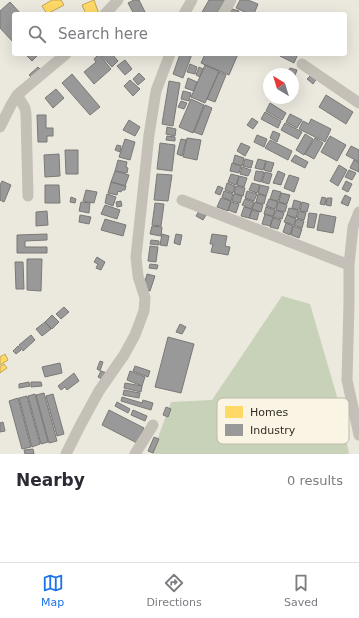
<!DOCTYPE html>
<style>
body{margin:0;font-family:"DejaVu Sans",sans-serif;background:#f2f2f3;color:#2b2b33}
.compass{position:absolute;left:263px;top:68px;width:36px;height:36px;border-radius:50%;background:#fff;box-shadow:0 4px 16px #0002;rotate:322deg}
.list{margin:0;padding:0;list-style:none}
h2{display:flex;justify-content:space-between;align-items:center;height:52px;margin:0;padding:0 16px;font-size:17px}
h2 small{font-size:13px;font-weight:400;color:#7c7c81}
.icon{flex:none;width:22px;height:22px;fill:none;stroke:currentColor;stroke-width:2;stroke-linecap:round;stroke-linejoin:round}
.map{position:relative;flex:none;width:359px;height:454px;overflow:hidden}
.search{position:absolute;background:#fff;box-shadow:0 4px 16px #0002;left:12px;right:12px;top:12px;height:44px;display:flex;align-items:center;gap:10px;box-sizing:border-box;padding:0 14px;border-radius:4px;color:#7c7c81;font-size:15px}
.sheet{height:108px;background:#fff}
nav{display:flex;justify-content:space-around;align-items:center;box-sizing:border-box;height:56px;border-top:1px solid #e1e1e2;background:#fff;font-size:11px;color:#7c7c81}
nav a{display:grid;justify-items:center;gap:2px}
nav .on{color:#1a73e8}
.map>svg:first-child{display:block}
.green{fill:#c7d2b8}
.homes{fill:#ffd966;stroke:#c2a653}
.industry{fill:#999;stroke:#7b7976}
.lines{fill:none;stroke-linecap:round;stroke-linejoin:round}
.minor{stroke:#c4c0b7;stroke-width:11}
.key{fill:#f9f4e4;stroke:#beb9ab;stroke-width:1}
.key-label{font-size:11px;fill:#342e26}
</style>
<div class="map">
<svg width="359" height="454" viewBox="0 0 359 454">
<rect width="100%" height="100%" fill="#ebe8de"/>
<path class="green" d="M282,296L310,304L340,407L349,454H152L171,402L212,400Z"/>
<path class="homes" d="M52,0H61L64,5L47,14L42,6Z
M94,0L99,14H86L82,5Z
M5,354L8,360L0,365V357Z
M4,364L7,368L0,373V367Z"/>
<path class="industry" d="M134,0H139L145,12L142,14H134L128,3Z
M209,0H225L216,14H201Z
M240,0H248L258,4L254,14H249L236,8Z
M10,2L21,14H14V43L0,28V11Z
M232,9L239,11L238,14H230Z
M25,54H39L32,61Z
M99,54L111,69L94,84L84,72L96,62L94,59Z
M100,54H112L118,61L112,67Z
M180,54H192L183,78L173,74Z
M205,54H238L229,75L201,63Z
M281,54H298L294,63L280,56Z
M125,60L132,69L125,75L117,66Z
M190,64L197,67L195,74L187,72Z
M205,65L219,71L205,103L191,97Z
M38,67L40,69L33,79L29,75Z
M199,67L203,69L200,77L196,75Z
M290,68L297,70L294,78L293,77V74H287Z
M219,72L226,75L215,102L207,99Z
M139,73L145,79L138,85L133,79Z
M72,74L100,107L90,115L62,83Z
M312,74L317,78L313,84L307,79Z
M188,78L197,82L194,91L185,88Z
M130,80L140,89L133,96L124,86Z
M169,81L180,83L173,126L162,124Z
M56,89L64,98L53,108L45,98Z
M183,91L191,93L189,101L181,99Z
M326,95L353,112L346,124L319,107Z
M191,99L204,105L193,133L179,127Z
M181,101L187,103L184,109L178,107Z
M270,103L286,113L282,120L266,111Z
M205,105L212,108L202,135L194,132Z
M265,112L281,121L278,128L261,119Z
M290,114L302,120L297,128L286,122Z
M37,115H46V128H53V136H47V142H38Z
M252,118L258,122L253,129L247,125Z
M311,119L331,129L325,142L299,129L303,121L309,124Z
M129,120L140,127L135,136L123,130Z
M285,123L302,132L298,139L281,130Z
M167,127L176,129L175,136L166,134Z
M273,131L280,134L277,142L270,138Z
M305,134L313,139L304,155L296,150Z
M257,135L267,139L264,147L254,142Z
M167,136L175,137V141L166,140Z
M330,136L346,145L337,161L321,152Z
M187,138L201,140L197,160L183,157Z
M315,138L323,143L314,159L305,154Z
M125,139L135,142L130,160L119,157Z
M181,139L186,140L182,156L177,154Z
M270,140L292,151L288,160L265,148Z
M160,143L175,145L172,171L157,169Z
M241,143L250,147L245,156L237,151Z
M117,145L121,146L120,152L115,150Z
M351,146L359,150V162L346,155Z
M65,150H78V174H66Z
M59,154L60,176L45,177L44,155Z
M235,155L244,158L242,166L233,163Z
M295,155L308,162L305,168L291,161Z
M245,159L253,161L251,168L243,166Z
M258,159L266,161L263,170L255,168Z
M118,160L127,162L126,167L128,168L127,173L115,171Z
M354,160L359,163V172L350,168Z
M266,161L274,163L271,172L264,170Z
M232,163L241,166L239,173L230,171Z
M339,165L347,170L338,186L330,181Z
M242,167L251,170L248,176L240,174Z
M349,170L356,173L352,180L345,177Z
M115,171L129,175L125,186L111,182Z
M256,171L264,172L261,182L254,180Z
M278,171L285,174L281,185L273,183Z
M265,172L272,174L269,184L262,182Z
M157,174L172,175L168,201L154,200Z
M231,174L239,176L236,185L228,182Z
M289,175L299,178L294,192L284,188Z
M239,176L247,178L244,187L237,185Z
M2,181L11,185L4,202L0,200V185Z
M346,181L352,184L348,192L342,189Z
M111,182L126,186L125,190H122L121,192L118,191L117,195L108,193Z
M227,183L235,186L233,193L225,190Z
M252,183L260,185L257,193L249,190Z
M45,185H59L60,203H45Z
M260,185L269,187L266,196L258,193Z
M218,186L223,188L220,195L215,193Z
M236,186L245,188L243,196L234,193Z
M86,190L97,192L94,203L83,201Z
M273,190L281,192L278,201L270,199Z
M224,191L233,194L231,201L222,197Z
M247,191L257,194L254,201L245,198Z
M281,193L290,195L287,204L279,202Z
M107,194L116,197L113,206L105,203Z
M234,194L242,196L240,203L232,201Z
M258,194L266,196L264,204L256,202Z
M345,195L351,198L348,206L341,203Z
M71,197L76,199L75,203L70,202Z
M322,197L326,198L325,205L320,204Z
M221,198L231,201L228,211L217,207Z
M327,198H332L331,206L326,205Z
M245,199L254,202L251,209L242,205Z
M269,199L278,202L275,209L266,206Z
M294,200L301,202L299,210L292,208Z
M121,201L122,206L117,207L116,202Z
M81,202L90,203L89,213L79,211Z
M231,202L239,204L236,213L228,210Z
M255,202L263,205L261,212L252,209Z
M278,202L287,205L285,212L276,210Z
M302,202L309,204L307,212L300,211Z
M155,203L164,204L161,226L152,225Z
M105,205L120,210L117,219L101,214Z
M244,207L252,209L249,218L241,216Z
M266,207L275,210L273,216L264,214Z
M289,208L298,210L296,218L287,215Z
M252,210L259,212L257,220L249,218Z
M276,210L284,213L282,219L273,217Z
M47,211L48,225L36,226V212Z
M199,211L206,215L203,220L196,216Z
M299,211L306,213L304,220L297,218Z
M309,213L317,214L314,228L307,227Z
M265,214L273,217L270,226L262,224Z
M320,214L336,217L333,233L317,230Z
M80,215L91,217L89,224L79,222Z
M287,215L296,219L294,225L284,222Z
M273,218L281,220L278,229L270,227Z
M105,219L126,225L123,236L101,230Z
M297,219L304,221L302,228L294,225Z
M286,223L293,226L290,235L283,232Z
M152,226L162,227L161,236L150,234Z
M293,226L302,229L299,238L291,235Z
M47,234V240L25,241V247H47V253H17V235Z
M162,234L169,236L167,246L160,245Z
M176,234L182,235L180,245L174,243Z
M212,234L227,236L225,246L230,247L228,255L211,252L213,244H210Z
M151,240L159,241V245L150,244Z
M150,246L158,247L156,262L148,261Z
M97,257L105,262L101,270L96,268L98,264L94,262Z
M27,259H42L41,291L27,290Z
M15,262H23L24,289H16Z
M150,264L158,265L157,269L149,268Z
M147,274L155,276L150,291L143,289Z
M64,307L69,312L61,319L56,314Z
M52,315L59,322L52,329L45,322Z
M45,322L51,329L42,336L36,329Z
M180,324L186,327L182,334L176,332Z
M31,335L35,340L23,351L19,345Z
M168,337L194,344L181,393L155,387Z
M18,346L21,350L16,354L13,351Z
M100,361L103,362L100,371L97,369Z
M60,363L62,373L45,377L42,367Z
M135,366L150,371L148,377L133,371Z
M101,371L107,373L104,380L98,377Z
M130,371L145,377L142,386L127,380Z
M74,373L79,381L67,390L65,387L61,390L58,386Z
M29,382L30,386L19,388V384Z
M31,382H41L42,386L31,387Z
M125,383L142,386L141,392L124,388Z
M124,390L140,393L139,398L123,395Z
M44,393L57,441L49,443L36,395Z
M35,394L48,442L41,444L28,396Z
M53,394L64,434L57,436L46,396Z
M27,396L40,444L32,447L19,398Z
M122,397L142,403L143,400L153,403L151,410L121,401Z
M18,398L31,447L22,449L9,401Z
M117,402L130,409L128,413L115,406Z
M166,407L171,409L168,417L163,415Z
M109,410L144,428L137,443L102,425Z
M133,410L147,416L145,421L131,415Z
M3,422L5,431L0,432V423Z
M154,437L159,439L153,453L148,451Z
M33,449L34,454H25L24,450Z"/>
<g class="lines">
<path class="minor" d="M105,14L118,0
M184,14L192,0
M223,14L231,0
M302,64L359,103
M17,95L25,108L26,114L28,196
M0,127L11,105L17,95L66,54
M182,200L349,265
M359,212L353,227L349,265V303L347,380L359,435
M66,454L81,424L99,391L124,355L135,335L144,311L145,298L138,276L136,257L149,135L156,91L170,54
M135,454L153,425"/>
</g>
<rect x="217" y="398" width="132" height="46" rx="6" class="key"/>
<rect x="225" y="406" width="18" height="12" fill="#ffd966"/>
<rect x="225" y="424" width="18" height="12" fill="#999"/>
<g class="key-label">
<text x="250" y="416">Homes</text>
<text x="250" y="434">Industry</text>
</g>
</svg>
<svg class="compass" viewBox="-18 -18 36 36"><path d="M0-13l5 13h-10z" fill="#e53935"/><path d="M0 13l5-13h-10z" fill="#7c7c81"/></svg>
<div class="search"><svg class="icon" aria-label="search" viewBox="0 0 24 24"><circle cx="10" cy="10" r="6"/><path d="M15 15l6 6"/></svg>Search here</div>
</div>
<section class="sheet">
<h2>Nearby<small>0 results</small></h2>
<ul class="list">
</ul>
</section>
<nav>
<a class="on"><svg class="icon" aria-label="map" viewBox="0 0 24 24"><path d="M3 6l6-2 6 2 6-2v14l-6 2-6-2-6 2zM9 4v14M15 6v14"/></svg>Map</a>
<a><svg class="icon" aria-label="directions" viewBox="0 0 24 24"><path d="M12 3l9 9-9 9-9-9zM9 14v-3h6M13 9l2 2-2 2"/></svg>Directions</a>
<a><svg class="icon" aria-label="saved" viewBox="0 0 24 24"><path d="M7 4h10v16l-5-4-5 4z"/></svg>Saved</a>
</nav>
